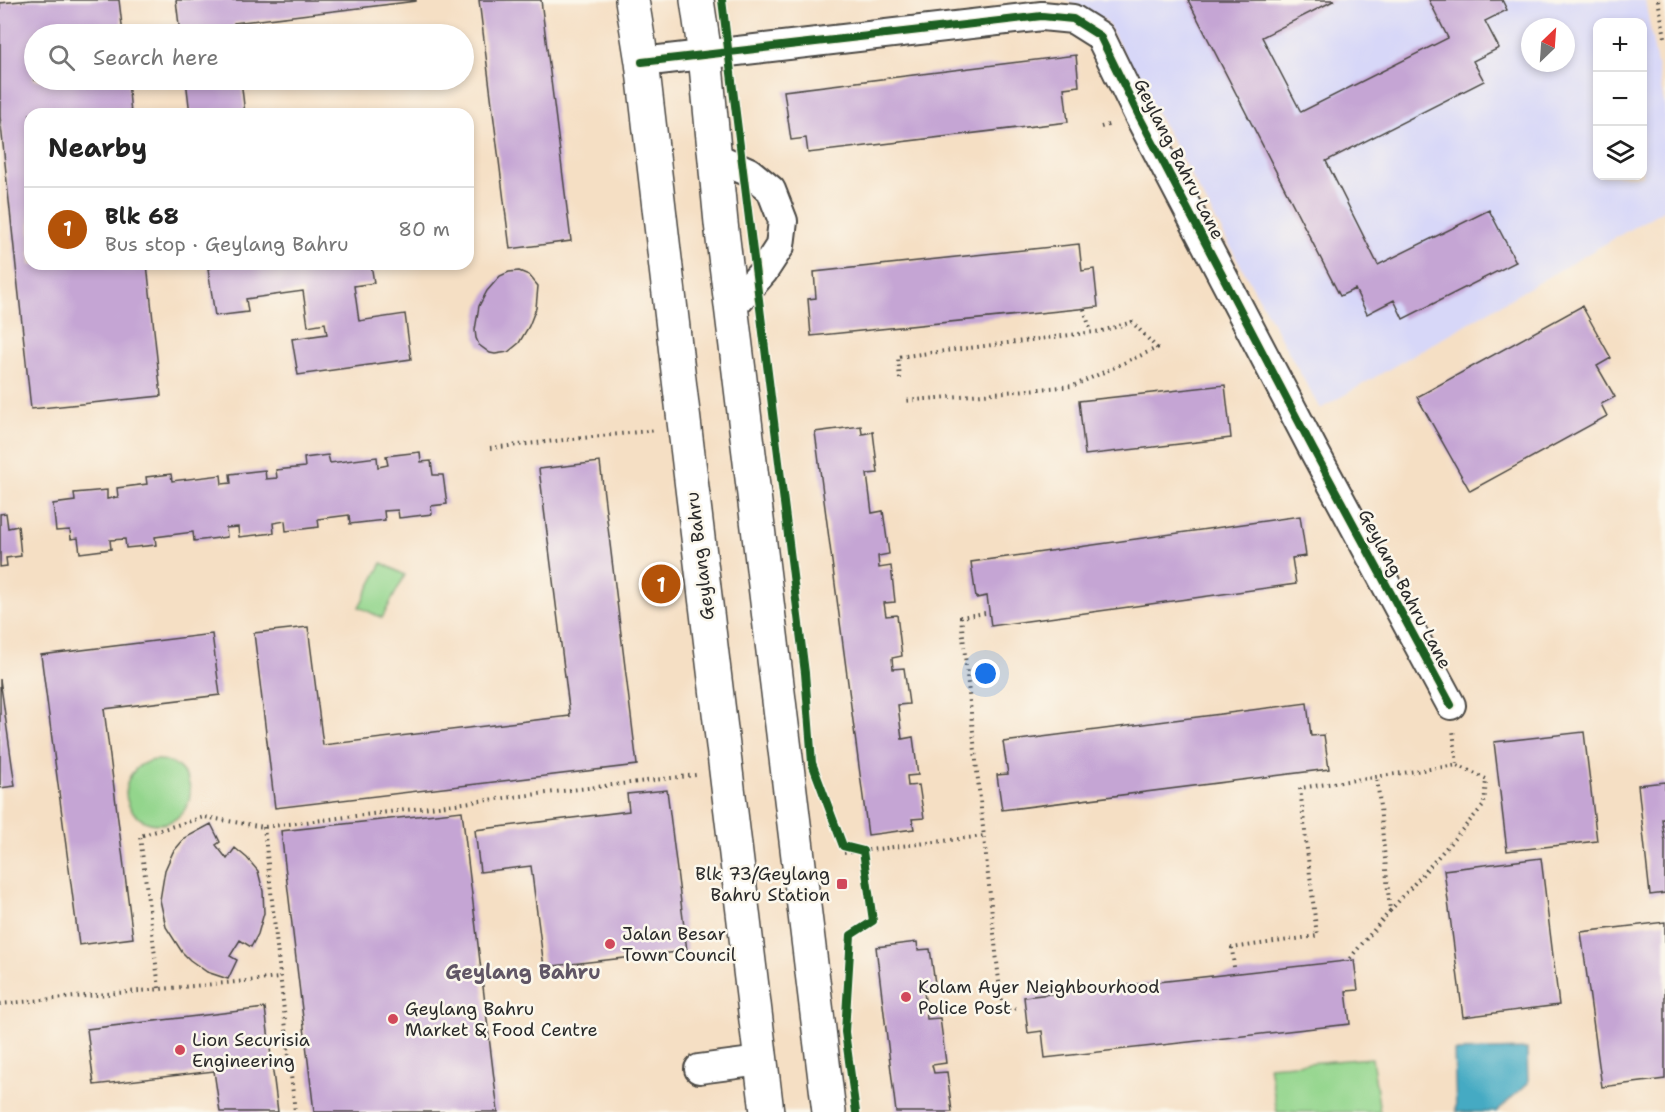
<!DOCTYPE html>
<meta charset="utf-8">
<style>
body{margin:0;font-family:"Shantell Sans",sans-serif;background:#f2f2f2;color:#222}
.controls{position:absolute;right:18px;top:18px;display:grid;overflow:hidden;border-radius:12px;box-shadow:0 3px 9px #0003}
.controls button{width:54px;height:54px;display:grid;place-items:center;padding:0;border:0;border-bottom:2px solid #e0e0e0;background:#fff;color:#222;font:30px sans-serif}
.compass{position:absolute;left:1521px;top:18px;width:54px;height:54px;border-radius:50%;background:#fff;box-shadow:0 3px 9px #0003;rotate:25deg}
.you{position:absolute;left:986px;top:674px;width:21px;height:21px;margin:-15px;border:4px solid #fff;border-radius:50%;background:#1a73e8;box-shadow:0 0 0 9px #1a73e833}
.badge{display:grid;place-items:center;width:39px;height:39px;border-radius:50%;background:#b45309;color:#fff;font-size:20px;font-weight:700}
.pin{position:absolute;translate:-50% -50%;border:3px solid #fff;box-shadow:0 2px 6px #0006}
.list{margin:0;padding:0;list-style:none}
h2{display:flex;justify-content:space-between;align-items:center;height:78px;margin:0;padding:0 24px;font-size:26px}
h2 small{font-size:20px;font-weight:400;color:#767676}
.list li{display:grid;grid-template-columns:39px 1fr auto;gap:18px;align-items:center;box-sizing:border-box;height:84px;padding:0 24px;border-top:2px solid #e0e0e0}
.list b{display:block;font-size:22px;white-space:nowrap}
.list p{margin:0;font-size:20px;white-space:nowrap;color:#767676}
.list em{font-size:20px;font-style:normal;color:#767676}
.icon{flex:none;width:33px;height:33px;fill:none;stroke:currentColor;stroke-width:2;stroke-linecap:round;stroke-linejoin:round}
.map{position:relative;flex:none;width:1665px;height:1112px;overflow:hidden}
.search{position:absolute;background:#fff;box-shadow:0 3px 9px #0003;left:24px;top:24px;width:450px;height:66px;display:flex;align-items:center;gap:15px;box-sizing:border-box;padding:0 21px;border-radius:33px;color:#767676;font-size:22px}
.panel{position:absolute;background:#fff;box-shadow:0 3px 9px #0003;left:24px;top:108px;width:450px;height:162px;border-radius:18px}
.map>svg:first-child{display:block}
.built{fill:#d7d7f8;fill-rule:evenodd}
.green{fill:#93d58c;stroke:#5f805c;stroke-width:1.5}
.water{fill:#44aac3;stroke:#386a77;stroke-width:1.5}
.building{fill:#c5a5d4}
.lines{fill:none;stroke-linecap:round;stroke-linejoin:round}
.minor-casing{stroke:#494642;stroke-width:32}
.major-casing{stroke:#494642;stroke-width:36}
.path{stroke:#494642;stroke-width:4;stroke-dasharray:1.5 4.5;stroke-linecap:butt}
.minor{stroke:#fff;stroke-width:28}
.major{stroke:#fff;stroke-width:33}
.cycleway-casing{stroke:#fbf7ec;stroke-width:11}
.cycleway{stroke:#1b5e20;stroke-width:8}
.poi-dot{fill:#d1495b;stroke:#fbf7ec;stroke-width:2}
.labels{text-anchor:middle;stroke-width:5;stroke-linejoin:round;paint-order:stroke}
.street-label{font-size:18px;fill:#2b2b2b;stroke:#fbf7ec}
.poi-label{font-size:18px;fill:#2b2b2b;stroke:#fbf7ec;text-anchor:start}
.neighbourhood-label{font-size:20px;font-weight:bold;fill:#615666;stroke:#fbf7ec}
</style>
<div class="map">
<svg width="1665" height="1112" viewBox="0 0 1665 1112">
<rect width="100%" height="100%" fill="#fbf7ec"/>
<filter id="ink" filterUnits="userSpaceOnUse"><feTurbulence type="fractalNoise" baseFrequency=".0167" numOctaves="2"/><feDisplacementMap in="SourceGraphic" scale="12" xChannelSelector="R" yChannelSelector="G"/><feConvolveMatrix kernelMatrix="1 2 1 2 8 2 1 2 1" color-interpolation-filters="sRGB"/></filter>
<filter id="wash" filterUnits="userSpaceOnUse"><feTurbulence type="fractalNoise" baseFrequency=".008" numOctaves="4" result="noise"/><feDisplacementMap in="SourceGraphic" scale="24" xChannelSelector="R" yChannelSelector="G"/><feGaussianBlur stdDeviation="1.35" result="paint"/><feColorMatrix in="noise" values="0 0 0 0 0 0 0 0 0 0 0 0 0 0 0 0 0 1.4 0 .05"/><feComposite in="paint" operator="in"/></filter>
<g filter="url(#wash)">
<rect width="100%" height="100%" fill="#f5dfc4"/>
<path class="built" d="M1066,0H1645L1665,108V209L1320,409L1106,21ZM1598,22H1642V176H1598ZM1530,27H1566V63H1530Z"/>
<path class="green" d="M382,563L405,575L382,618L359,607Z
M126 792a32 32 0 1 1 64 0a32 32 0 1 1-64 0Z
M1372,1058L1380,1112H1277L1269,1066Z"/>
<path class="water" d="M1527,1049L1528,1083L1496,1112H1456L1454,1051Z"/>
<g id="blocks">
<path class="building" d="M32,0H119L123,34H34V80H128L131,114H30V264H147L161,396L31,409L0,116V3Z
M176,0H416V1L234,23L235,34H180Z
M479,0H541L571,241L510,249Z
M1188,0H1335L1262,37L1301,112L1448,38L1429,0H1502L1507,10L1485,21L1499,48L1473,61L1484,81L1326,161L1378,265L1489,210L1516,262L1403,319L1394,300L1367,314L1355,289L1340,296Z
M1076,55L1079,86L1064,88L1068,122L808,153L806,138L791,140L784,91Z
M186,80H241L245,114H190Z
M1079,244L1082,271L1094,269L1098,307L811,336L808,299L816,298L814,272Z
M218,264H371L374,283L354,286L359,321L405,314L411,359L298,375L292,339L327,334L325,323L308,326L303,291L246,299L248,312L215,316L208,269Z
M519,271L529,275L538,286L536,308L529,326L519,343L508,352L495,354L490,353L479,345L476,338L475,330L479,306L487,291L500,276L509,272Z
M1582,306L1611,358L1597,366L1615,397L1601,404L1607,416L1470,491L1417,397Z
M1225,385L1231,438L1085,455L1079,401Z
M861,426L862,434L873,432L878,473L867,474L872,513L883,511L889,554L878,556L879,568L891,566L895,602L884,603L886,616L897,615L902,656L892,658L893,669L904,668L909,704L898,705L902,739L913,737L918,775L907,776L908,786L919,785L924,818L912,819L914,829L868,835L815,432Z
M420,452L421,462L431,461L433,475H443L447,504L431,506L432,514L399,518L398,510L384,511L385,520L350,524L349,515L318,519L319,527L286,531L285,521L273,523L274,533L239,537L238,527L226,528L227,537L194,541L193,532L155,537L156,545L126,548L125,539L110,540L111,549L80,553L78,538L71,539L70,530L56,531L53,504L75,501L74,493L107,490V499L118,497L117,488L147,484L146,477L171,474L172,481L221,475L222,484L231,483L230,474L265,470L266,479L277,478L276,470L305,467L304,458L328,455L330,463L377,457L378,467L388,465L386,456Z
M600,462L637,765L275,808L254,633L308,627L323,745L570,716L539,469Z
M6,513L8,528L18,526L21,556L6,558L7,566L0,567V514Z
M1300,516L1306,556L1292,558L1296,584L991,626L987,596L976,598L971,562Z
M212,634L220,695L104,709L133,938L79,945L41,655Z
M0,679L15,786L0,788Z
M1307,703L1311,736L1324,735L1329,769L1002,810L997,775L1008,774L1003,742Z
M1584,732L1597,841L1507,851L1494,742Z
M1665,782V819H1662L1665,842V893L1650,895L1638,785Z
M667,790L687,951L544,967L531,866L480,872L475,830L629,811L627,794Z
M462,811L498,1112H314L281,831Z
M211,824L220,842L216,845L227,859L235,848L247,858L258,871L263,891L264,913L258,934L251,947L240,940L230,956L237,960L228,979L207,972L190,960L182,952L166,927L160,900L165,870L173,852L185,838Z
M1541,858L1559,1005L1463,1017L1444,870Z
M1665,922V1079L1602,1087L1581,932Z
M917,942L918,950L930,949L936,990L924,991L927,1019L940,1018L946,1063L932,1065L934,1073L947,1072L952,1112H896L876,947Z
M1354,960L1358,990L1346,991L1350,1024L1045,1058L1042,1031L1028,1033L1024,997Z
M265,1008L278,1112H220L214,1071L94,1085L87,1029Z"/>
</g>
</g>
<g filter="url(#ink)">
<use href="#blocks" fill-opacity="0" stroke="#494642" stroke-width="1.5"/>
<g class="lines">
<g class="minor-casing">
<path id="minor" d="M642,62L1042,16L1073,19L1100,36L1139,116L1313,449L1451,705
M715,157L749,172L771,190L783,221L780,246L763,272L732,307
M699,1069L760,1061"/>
</g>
<g class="major-casing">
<path id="major" d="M632,0L642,62L680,388L767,1112
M697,0L705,55L721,223L829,1112"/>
</g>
<path class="path" d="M1658,0L1665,37
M1101,127L1112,124
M1084,309L1091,332
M900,379L898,357L1102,331L1132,322L1157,348L1073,386L904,401
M490,448L657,430
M985,613L961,617L1002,1010L1020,1008
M264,827L295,1112
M844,853L984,836
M1390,911L1484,805L1486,779L1457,765
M1350,958L1390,911L1377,776
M1234,967L1232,948L1317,936L1300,788L1457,765L1453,730
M159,988L140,836L204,817L264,827L696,775
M0,1004L279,978"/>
<use href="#minor" class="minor"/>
<use href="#major" class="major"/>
<g class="cycleway-casing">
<path id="cycleway" d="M722,0L805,673L812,763L843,846L863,851L873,921L851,935L845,1032L856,1112
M642,62L1042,16L1073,19L1100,36L1139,116L1313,449L1451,705"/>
</g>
<use href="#cycleway" class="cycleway"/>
</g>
</g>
<g class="poi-dot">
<rect x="836" y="878" width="12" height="12" rx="3"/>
<circle cx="610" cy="944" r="6"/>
<circle cx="906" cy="997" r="6"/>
<circle cx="393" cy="1019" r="6"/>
<circle cx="180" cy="1050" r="6"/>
</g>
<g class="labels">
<g class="street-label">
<text transform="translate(1179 159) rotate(63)" y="6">Geylang Bahru Lane</text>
<text transform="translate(700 556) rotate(-97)" y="6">Geylang Bahru</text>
<text transform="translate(1405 589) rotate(62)" y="6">Geylang Bahru Lane</text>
</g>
<g class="poi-label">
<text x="830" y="880" text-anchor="end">Blk 73/Geylang<tspan x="830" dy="21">Bahru Station</tspan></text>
<text x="622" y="940">Jalan Besar<tspan x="622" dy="21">Town Council</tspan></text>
<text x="918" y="993">Kolam Ayer Neighbourhood<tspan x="918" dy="21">Police Post</tspan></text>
<text x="405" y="1015">Geylang Bahru<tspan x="405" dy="21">Market &amp; Food Centre</tspan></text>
<text x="192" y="1046">Lion Securisia<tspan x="192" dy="21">Engineering</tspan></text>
</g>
<g class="neighbourhood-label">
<text x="523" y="979">Geylang Bahru</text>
</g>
</g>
</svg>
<div class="controls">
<button>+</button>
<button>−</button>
<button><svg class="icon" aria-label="layers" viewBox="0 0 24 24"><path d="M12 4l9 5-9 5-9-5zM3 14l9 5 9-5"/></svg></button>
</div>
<svg class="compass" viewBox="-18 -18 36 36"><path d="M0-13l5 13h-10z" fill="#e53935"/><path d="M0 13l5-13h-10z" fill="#767676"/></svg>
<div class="you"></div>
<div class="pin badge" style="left:661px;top:584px">1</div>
<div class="search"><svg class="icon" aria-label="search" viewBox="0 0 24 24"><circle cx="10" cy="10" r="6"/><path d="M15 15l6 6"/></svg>Search here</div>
<section class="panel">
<h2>Nearby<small></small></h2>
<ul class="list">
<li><span class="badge">1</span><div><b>Blk 68</b><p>Bus stop · Geylang Bahru</p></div><em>80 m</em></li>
</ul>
</section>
</div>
